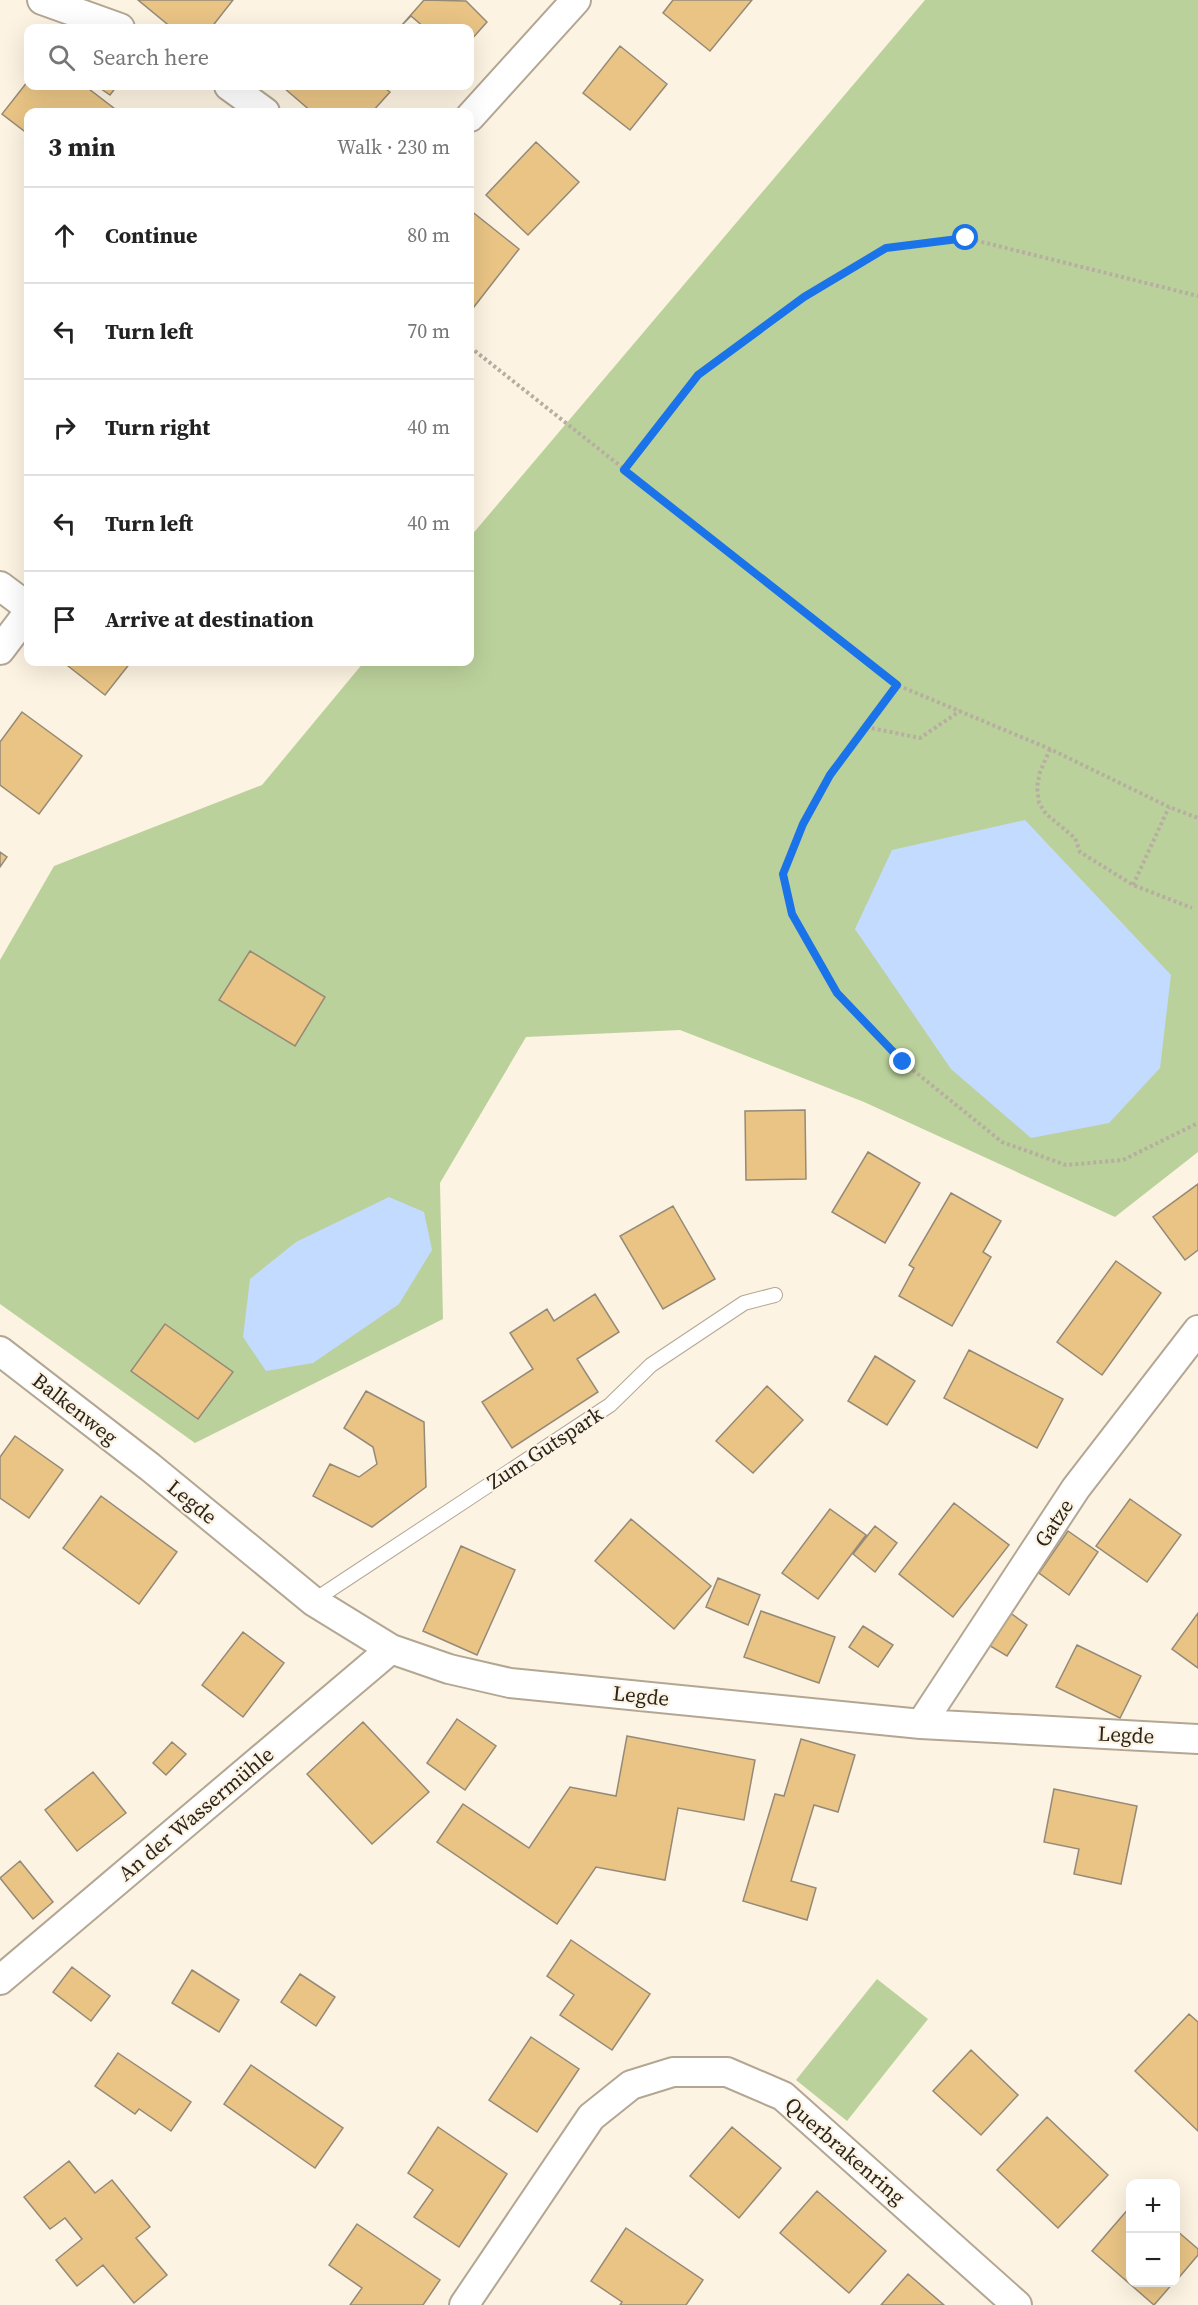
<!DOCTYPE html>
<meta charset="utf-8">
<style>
body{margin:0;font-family:"Source Serif 4",serif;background:#f6f6f6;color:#222}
.controls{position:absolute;right:18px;bottom:18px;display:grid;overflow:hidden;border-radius:12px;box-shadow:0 6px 24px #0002}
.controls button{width:54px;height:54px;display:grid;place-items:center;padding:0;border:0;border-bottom:2px solid #e0e0e0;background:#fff;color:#222;font:30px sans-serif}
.stop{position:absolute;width:18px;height:18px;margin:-14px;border:4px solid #1a73e8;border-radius:50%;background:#fff}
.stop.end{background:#1a73e8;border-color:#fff;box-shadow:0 2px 6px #0008}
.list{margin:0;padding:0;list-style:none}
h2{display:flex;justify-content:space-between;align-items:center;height:78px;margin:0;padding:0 24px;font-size:26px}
h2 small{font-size:20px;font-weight:400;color:#767676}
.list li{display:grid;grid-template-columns:39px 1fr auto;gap:18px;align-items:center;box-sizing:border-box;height:96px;padding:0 24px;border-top:2px solid #e0e0e0}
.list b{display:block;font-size:22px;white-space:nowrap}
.list em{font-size:20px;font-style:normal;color:#767676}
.icon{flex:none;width:33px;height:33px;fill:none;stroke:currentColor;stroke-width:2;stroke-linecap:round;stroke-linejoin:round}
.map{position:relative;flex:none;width:1198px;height:2305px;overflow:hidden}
.search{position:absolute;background:#fff;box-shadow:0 6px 24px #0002;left:24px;top:24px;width:450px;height:66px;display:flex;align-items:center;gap:15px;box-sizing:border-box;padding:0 21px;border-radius:12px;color:#767676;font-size:22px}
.panel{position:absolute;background:#fff;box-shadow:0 6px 24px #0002;left:24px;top:108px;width:450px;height:558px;border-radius:12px}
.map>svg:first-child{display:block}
.green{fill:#bbd19b}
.water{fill:#c3dbfe}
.building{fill:#e9c485;stroke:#958a77;stroke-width:1.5}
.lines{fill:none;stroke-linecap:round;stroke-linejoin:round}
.service-casing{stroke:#b3a793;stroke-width:16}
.minor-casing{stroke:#b3a793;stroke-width:32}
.path{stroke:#b7aea1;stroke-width:4;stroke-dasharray:3 3;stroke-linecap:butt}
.service{stroke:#fff;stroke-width:14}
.minor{stroke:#fff;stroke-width:28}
.route{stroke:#1a73e8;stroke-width:8}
.labels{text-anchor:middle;stroke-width:4.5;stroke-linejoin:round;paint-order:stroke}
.street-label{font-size:21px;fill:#29241d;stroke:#fdf3e2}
</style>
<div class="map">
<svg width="1198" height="2305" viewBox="0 0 1198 2305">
<rect width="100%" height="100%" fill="#fdf3e2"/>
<path class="green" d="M925,0H1198V1152L1115,1217L864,1102L680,1030L526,1037L440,1183L443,1319L195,1443L0,1304V960L54,866L262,785L364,662H470V537Z
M877,1979L928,2019L847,2121L796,2080Z"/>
<path class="water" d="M1025,820L1171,975L1160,1068L1109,1123L1031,1138L951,1069L855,929L892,850Z
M389,1197L424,1212L432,1250L399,1304L313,1363L266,1371L243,1337L250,1279L296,1242Z"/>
<path class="building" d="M138,0H233L211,28H172Z
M424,0L466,1L487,22L470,41V28H425L411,16L402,25Z
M673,0H752L710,51L663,13Z
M620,46L667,84L630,130L583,93Z
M28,81V86H85L119,112H28V134L2,114Z
M97,86H117L110,95Z
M286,86H382L390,92L372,112H312L284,88Z
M536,142L579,182L528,235L486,195Z
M470,210L519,249L470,312Z
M63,662H131L105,695Z
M22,712L82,756L39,814L0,785V742Z
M0,852L7,857L0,867Z
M250,951L325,997L295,1046L219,1000Z
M805,1110L806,1179L746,1180L745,1111Z
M868,1152L920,1183L885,1243L832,1212Z
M1198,1184V1250L1185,1260L1153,1217Z
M951,1193L1001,1221L983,1252L991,1257L952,1326L899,1296L914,1268L909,1265Z
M673,1206L715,1279L663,1309L620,1236Z
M1116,1261L1161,1293L1102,1375L1057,1342Z
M595,1294L619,1332L577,1359L598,1392L512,1448L482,1402L533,1369L510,1333L547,1309L554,1321Z
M165,1324L233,1372L198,1419L131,1371Z
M969,1350L1063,1399L1037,1448L944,1398Z
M875,1356L915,1381L887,1425L848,1401Z
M767,1386L803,1420L753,1473L716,1441Z
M366,1391L424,1422L426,1487L372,1527L313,1496L330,1464L359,1477L377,1464L373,1447L344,1428Z
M15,1436L63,1470L29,1518L0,1498V1457Z
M101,1496L177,1552L139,1604L63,1548Z
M1130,1499L1181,1535L1147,1582L1096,1546Z
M954,1503L1009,1545L953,1617L899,1574Z
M830,1509L866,1535L818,1599L782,1573Z
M631,1519L711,1586L674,1629L595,1561Z
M875,1526L897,1543L875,1572L853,1554Z
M1068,1531L1098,1552L1069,1595L1039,1573Z
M461,1546L515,1570L477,1655L423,1631Z
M718,1578L760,1595L748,1625L706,1607Z
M761,1611L835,1637L819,1683L744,1657Z
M1009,1612L1027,1625L1007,1656L987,1644Z
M1198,1613V1668L1172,1649Z
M863,1626L893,1645L878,1667L849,1647Z
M243,1632L284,1663L243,1717L202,1685Z
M1077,1645L1141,1676L1120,1718L1056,1687Z
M457,1719L496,1746L465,1790L427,1763Z
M363,1722L429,1792L372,1844L307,1774Z
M627,1736L755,1760L744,1820L678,1808L665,1880L596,1867L557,1924L437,1842L463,1804L529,1848L570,1787L616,1796Z
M801,1739L855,1755L838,1812L814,1805L791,1881L816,1888L807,1920L743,1901L775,1794L784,1796Z
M172,1742L186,1754L166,1775L153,1763Z
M93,1772L126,1813L77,1851L45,1810Z
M1054,1789L1137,1806L1121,1884L1074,1874L1079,1849L1044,1842Z
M20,1861L53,1902L33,1919L0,1878Z
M571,1940L650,1994L612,2050L560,2015L574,1995L547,1976Z
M72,1967L110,1996L91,2021L53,1992Z
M192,1970L239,2000L219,2032L172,2003Z
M300,1974L335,1997L316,2026L281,2002Z
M1189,2014L1198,2022V2131L1135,2071Z
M531,2037L579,2069L537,2132L489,2100Z
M971,2050L1018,2095L981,2135L933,2091Z
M118,2053L191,2102L171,2131L139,2109L135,2114L95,2086Z
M251,2065L343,2128L315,2168L224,2104Z
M1047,2117L1108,2175L1058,2228L997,2170Z
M438,2127L507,2174L459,2247L414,2217L433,2190L408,2173Z
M732,2127L781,2168L739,2218L690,2176Z
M69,2161L95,2193L112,2180L150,2227L136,2238L167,2275L134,2303L103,2265L77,2286L56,2260L82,2239L65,2218L50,2229L24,2197Z
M817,2191L886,2251L849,2293L780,2233Z
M1130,2207V2282H1174L1154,2305L1092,2251Z
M357,2224L440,2280L423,2305H350L362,2288L329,2265Z
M626,2228L703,2280L686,2305H620L622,2302L591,2281Z
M1176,2230L1198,2249V2255L1176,2281Z
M908,2274L944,2305H881Z"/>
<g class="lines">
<g class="service-casing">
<path id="service" d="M313,1601L610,1405L651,1365L744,1303L775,1295"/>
</g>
<g class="minor-casing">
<path id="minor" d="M42,0L120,28
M229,86L265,112
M470,117L576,0
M0,586L28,607
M0,650L28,613
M0,1351L150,1467L313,1601L391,1649L449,1669L510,1683L921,1724L1198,1739
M921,1724L1076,1488L1198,1330
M0,1980L391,1649
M464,2305L591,2117L631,2085L673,2072H727L783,2096L1017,2305"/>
</g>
<path class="path" d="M470,347L897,685L1050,749L1169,807L1198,818
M624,470L698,375L804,297L886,248L966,238L1198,296
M897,685L830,775L803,824L783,875L792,914L837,993L903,1062L1002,1142L1066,1165L1123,1160L1198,1123
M866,727L920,738L960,711
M1050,749L1040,772L1037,787L1039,803L1046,814L1075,838L1080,852L1133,885L1192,908
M1133,885L1169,807"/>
<use href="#service" class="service"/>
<use href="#minor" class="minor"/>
</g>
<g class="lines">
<path class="route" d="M903,1062L837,993L792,914L783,874L803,824L830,775L897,685L624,470L698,375L804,297L886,248L966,238"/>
</g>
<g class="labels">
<g class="street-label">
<text transform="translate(75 1409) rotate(38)" y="7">Balkenweg</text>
<text transform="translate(545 1448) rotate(-33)" y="7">Zum Gutspark</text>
<text transform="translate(192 1502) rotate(39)" y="7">Legde</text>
<text transform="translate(1054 1523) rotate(-57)" y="7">Gatze</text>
<text transform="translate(641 1696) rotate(6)" y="7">Legde</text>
<text transform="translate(1126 1735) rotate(3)" y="7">Legde</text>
<text transform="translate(196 1814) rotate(-40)" y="7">An der Wassermühle</text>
<text transform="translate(845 2151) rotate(41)" y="7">Querbrakenring</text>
</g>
</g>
</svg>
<div class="controls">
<button>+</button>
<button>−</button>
</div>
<div class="stop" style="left:966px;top:238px"></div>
<div class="stop end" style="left:903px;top:1062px"></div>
<div class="search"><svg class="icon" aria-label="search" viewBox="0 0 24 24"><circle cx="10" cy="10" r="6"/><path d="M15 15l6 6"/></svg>Search here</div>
<section class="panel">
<h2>3 min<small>Walk · 230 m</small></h2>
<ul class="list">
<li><svg class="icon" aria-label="ahead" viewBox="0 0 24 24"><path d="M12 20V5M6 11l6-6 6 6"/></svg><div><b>Continue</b></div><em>80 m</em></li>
<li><svg class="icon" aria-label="left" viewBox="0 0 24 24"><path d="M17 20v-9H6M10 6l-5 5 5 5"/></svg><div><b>Turn left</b></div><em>70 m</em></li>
<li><svg class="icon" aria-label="right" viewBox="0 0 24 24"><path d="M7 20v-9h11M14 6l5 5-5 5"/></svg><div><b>Turn right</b></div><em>40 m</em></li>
<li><svg class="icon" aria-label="left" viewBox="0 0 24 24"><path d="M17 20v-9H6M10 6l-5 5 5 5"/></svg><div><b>Turn left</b></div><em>40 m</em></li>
<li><svg class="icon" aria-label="arrive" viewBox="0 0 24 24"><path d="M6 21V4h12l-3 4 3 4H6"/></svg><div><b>Arrive at destination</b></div></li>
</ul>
</section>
</div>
